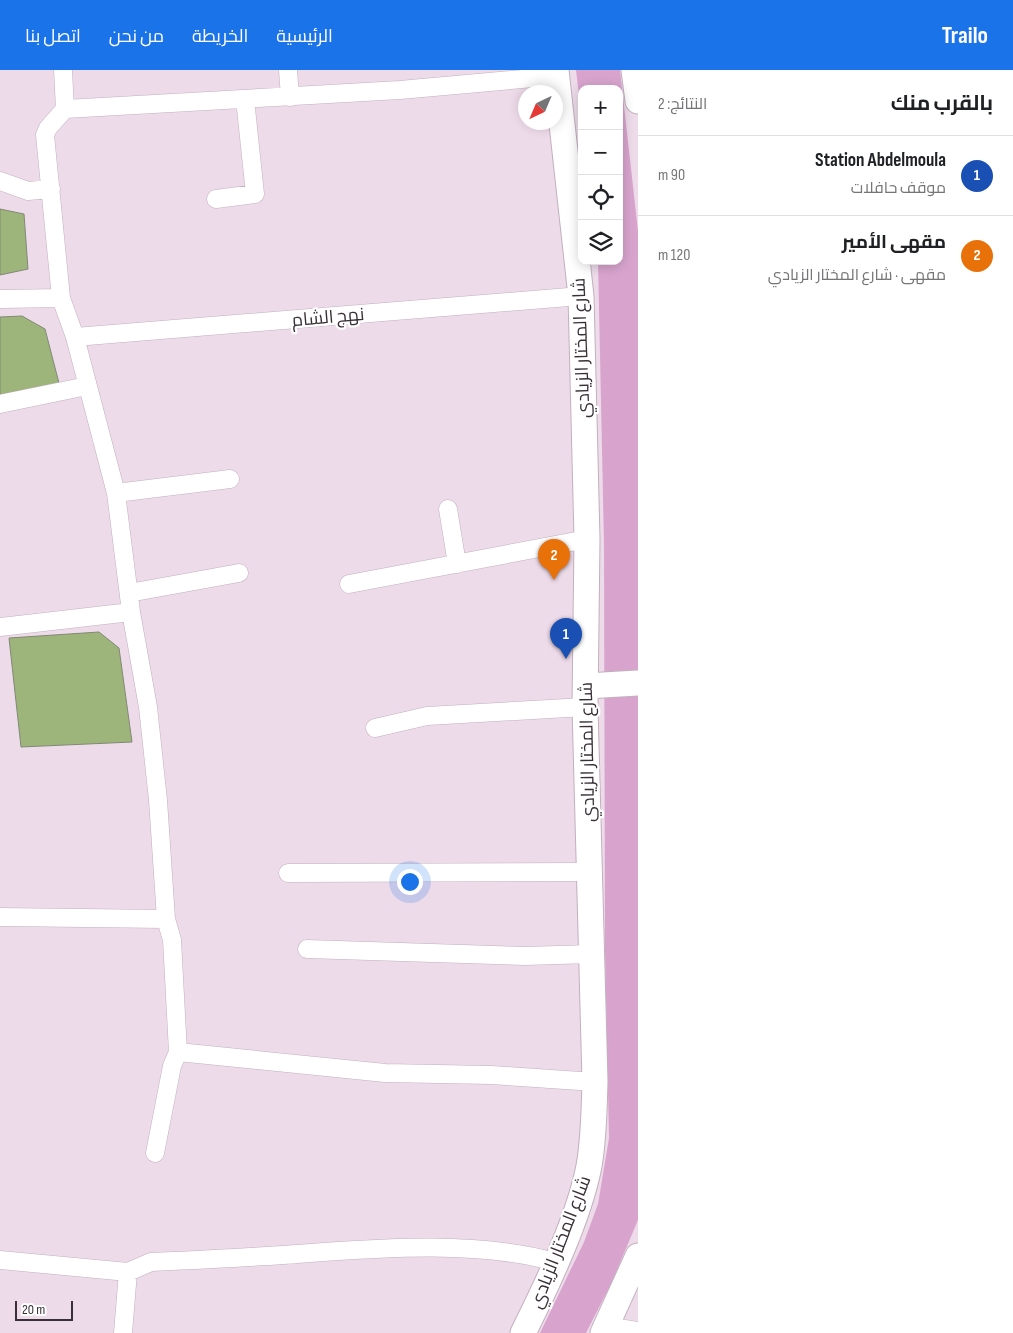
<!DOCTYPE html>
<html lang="ar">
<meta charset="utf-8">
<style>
body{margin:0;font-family:"Sofia Sans Condensed",Cairo,sans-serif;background:#f6f6f6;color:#202124;direction:rtl}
.controls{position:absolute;right:15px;top:15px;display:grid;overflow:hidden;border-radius:10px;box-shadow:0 2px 12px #0003}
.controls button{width:45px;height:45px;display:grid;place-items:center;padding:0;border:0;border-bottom:1px solid #e0e0e0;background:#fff;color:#202124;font:25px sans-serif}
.compass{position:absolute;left:518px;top:15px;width:45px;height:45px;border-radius:50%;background:#fff;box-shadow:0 2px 12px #0003;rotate:224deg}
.scale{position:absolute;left:15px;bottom:12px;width:58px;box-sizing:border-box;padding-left:5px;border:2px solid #383036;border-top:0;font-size:14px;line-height:18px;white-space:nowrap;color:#383036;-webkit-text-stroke:4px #fff;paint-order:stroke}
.you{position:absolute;left:409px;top:811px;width:18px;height:18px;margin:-12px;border:4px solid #fff;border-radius:50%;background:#1a73e8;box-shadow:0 0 0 8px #1a73e833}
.badge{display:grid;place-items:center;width:32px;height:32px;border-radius:50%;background:#1a73e8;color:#fff;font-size:16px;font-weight:700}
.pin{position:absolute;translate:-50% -41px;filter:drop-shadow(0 1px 2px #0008)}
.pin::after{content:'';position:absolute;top:26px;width:18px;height:15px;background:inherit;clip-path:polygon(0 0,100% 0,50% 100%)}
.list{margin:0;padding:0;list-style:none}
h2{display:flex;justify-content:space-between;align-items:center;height:65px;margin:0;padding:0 20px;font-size:21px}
h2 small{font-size:16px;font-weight:400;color:#757577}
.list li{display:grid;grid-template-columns:32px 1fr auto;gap:15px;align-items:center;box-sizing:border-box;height:80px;padding:0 20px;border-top:1px solid #e0e0e0}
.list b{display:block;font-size:19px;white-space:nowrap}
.list p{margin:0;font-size:16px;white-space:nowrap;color:#757577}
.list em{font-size:16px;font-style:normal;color:#757577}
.icon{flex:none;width:28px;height:28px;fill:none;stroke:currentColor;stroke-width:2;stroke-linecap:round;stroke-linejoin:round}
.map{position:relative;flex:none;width:638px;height:1263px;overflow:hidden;direction:ltr}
header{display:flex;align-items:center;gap:30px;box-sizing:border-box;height:70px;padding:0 25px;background:#1a73e8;color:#fff}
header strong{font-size:24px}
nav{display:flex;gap:28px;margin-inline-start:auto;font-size:18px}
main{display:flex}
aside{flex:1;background:#fff}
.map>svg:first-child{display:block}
.water{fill:#d8a4ce}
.building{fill:#9db47b;stroke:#818976}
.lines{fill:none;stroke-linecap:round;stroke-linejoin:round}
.street-casing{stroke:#c2b0be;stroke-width:19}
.secondary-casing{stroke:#c2b0be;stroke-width:27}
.street{stroke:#fff;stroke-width:18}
.secondary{stroke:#fff;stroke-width:25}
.labels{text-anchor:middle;stroke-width:4.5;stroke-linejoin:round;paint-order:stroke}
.street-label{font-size:18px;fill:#383036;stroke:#fff}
</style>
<header>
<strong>Trailo</strong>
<nav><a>الرئيسية</a><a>الخريطة</a><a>من نحن</a><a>اتصل بنا</a></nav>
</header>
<main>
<aside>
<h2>بالقرب منك<small>النتائج: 2</small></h2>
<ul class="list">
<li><span class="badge" style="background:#1a4fb4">1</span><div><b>Station Abdelmoula</b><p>موقف حافلات</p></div><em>90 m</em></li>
<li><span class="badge" style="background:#e8710a">2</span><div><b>مقهى الأمير</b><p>مقهى · شارع المختار الزيادي</p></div><em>120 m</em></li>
</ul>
</aside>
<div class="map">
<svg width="638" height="1263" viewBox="0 0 638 1263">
<rect width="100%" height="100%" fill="#eedbea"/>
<path class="water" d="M576,0H620L638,161V1150L611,1214L586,1263H540L584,1172L598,1134L609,1068L605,882L604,474L598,191H619V19H582V51Z"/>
<path class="building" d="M0,139L24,144L28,199L0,205Z
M22,246L45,259L60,317L0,327V247Z
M99,562L119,578L132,672L21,677L9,568Z"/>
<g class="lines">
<g class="street-casing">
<path id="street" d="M63,0L65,39
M288,0L290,27
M0,111L28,121L51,119
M216,129L255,124L245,29
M0,229L61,228
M75,267L581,226
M0,334L87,316
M116,423L230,409
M448,439L457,494
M349,514L587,469
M129,523L239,503
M0,557L131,542
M375,658L427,646L585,637
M288,803L589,802
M0,847L166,849
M307,879L525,886L592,884
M178,982L385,1003L491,1005L595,1012
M155,1083L172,996L178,982L172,870L166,849L158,730L148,637L131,542L116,423L75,267L61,228L45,65L48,58L65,39L400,20L556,6
M0,1190L128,1202
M606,1256L638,1261
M123,1263L128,1202L151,1192C195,1190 239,1188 283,1185C369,1179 473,1169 555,1192"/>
</g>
<g class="secondary-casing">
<path id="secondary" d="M634,0L638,31
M586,616L638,613
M523,1263C547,1215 579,1148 589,1096C594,1068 594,1040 595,1012L585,637L587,469L581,226L556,0
M603,1263L638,1186"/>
</g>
<use href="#street" class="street"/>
<use href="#secondary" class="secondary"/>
</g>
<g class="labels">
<g class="street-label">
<text transform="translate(328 247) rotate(-5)" y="6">نهج الشام</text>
<text transform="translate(581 278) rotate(-92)" y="6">شارع المختار الزيادي</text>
<text transform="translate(587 682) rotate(-91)" y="6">شارع المختار الزيادي</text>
<text transform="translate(560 1172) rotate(-69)" y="6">شارع المختار الزيادي</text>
</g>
</g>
</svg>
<div class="controls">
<button>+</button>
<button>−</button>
<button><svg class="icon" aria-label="locate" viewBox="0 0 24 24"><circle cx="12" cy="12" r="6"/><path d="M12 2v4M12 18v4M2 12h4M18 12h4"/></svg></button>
<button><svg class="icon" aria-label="layers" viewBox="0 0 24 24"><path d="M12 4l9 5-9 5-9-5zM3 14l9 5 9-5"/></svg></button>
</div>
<svg class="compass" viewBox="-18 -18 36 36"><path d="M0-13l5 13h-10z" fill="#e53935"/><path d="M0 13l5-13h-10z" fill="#757577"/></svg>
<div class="scale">20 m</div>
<div class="you"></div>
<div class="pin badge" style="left:566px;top:589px;background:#1a4fb4">1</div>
<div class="pin badge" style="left:554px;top:510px;background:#e8710a">2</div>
</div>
</main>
